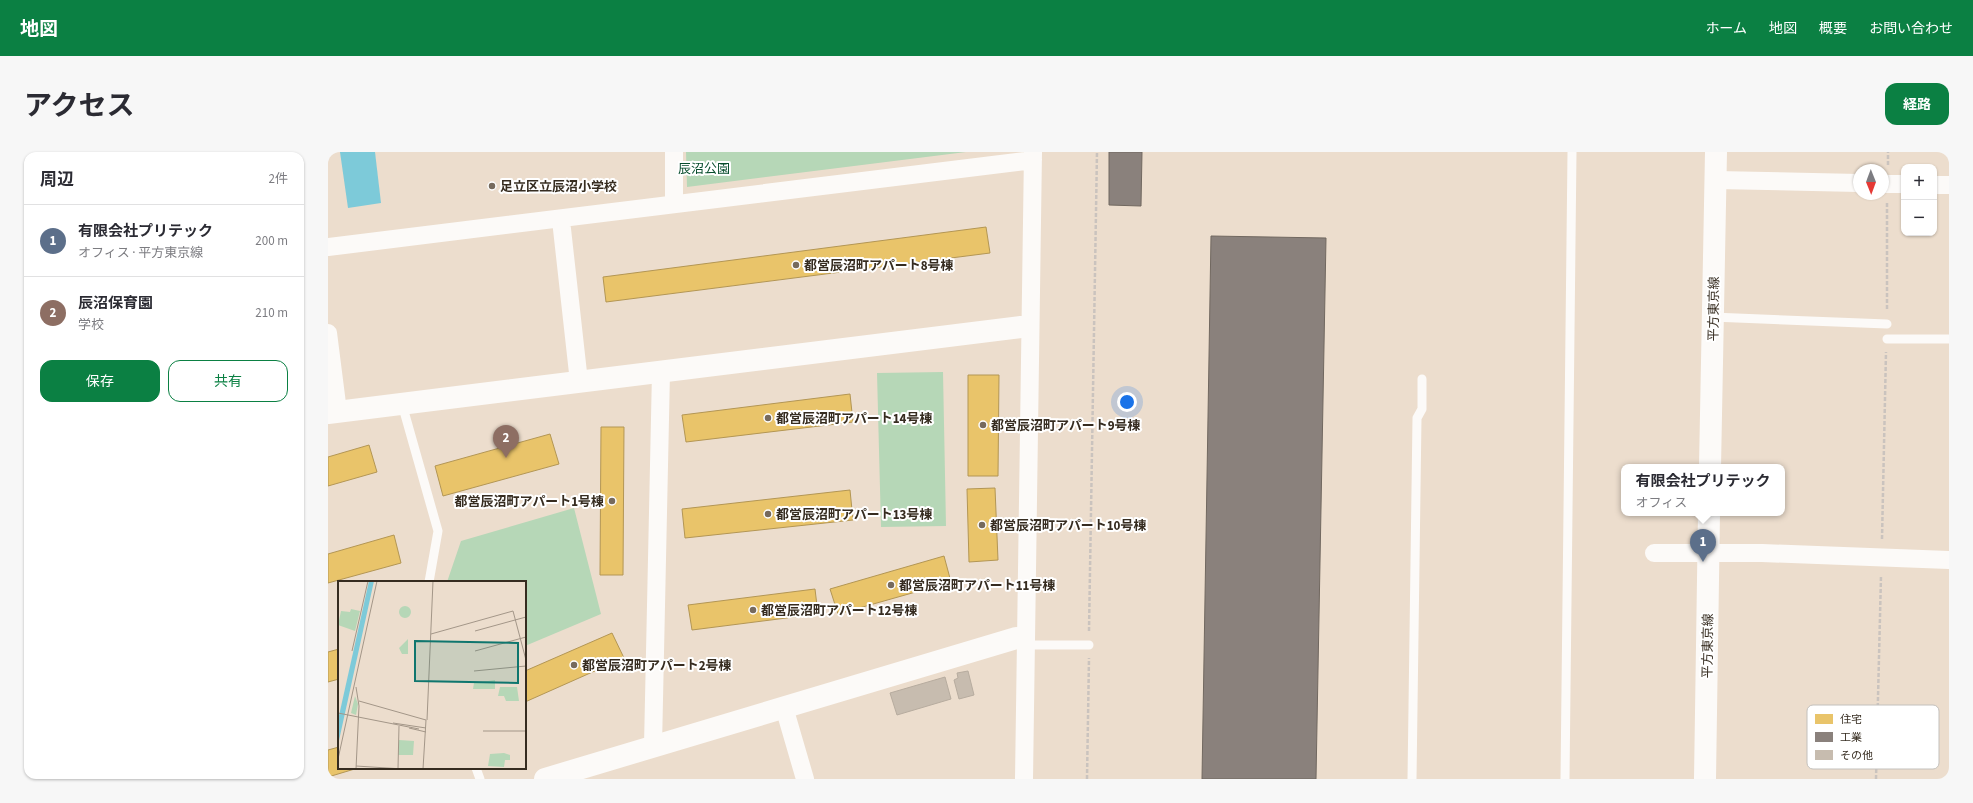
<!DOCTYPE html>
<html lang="ja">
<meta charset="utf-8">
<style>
body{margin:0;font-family:"Source Sans 3","Noto Sans JP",sans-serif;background:#f7f7f7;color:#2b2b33}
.controls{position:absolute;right:12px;top:12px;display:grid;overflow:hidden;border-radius:8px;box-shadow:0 1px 3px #0004}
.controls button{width:36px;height:36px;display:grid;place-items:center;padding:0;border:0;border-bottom:1px solid #e1e1e2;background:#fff;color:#2b2b33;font:20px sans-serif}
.compass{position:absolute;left:1525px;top:12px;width:36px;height:36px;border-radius:50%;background:#fff;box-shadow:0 1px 3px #0004;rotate:179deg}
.you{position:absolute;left:799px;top:250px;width:14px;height:14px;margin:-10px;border:3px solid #fff;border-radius:50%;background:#1a73e8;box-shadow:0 0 0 6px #1a73e833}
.badge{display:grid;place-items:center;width:26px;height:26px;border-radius:50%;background:#0b8043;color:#fff;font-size:13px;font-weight:700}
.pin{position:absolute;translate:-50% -33px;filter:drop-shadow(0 1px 2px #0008)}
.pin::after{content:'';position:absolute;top:21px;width:14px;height:12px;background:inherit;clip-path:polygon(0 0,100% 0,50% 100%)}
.popup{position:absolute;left:1293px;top:312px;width:164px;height:52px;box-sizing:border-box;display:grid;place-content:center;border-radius:8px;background:#fff;filter:drop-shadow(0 1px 3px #0005);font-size:13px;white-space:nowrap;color:#7c7c81}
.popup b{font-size:15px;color:#2b2b33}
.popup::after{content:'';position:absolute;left:50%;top:100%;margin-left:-8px;border:8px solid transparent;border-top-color:#fff}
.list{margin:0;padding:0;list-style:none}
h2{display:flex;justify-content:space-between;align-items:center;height:52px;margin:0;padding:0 16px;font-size:17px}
h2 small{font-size:13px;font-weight:400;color:#7c7c81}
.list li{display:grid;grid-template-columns:26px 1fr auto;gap:12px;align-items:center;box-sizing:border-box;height:72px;padding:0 16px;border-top:1px solid #e1e1e2}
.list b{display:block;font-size:15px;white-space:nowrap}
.list p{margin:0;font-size:13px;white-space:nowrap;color:#7c7c81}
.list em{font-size:13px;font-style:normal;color:#7c7c81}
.actions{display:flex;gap:8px;padding:12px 16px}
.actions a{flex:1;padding:9px 0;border:1px solid #0b8043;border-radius:12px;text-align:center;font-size:14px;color:#0b8043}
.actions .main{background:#0b8043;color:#fff}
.map{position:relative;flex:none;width:1621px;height:627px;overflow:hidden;border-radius:12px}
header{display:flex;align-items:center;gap:24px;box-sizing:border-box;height:56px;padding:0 20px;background:#0b8043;color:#fff}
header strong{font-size:19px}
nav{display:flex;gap:22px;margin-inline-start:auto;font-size:14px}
.intro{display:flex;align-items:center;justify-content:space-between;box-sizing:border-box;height:96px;padding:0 24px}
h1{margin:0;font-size:28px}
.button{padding:10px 18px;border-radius:12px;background:#0b8043;color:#fff;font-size:14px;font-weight:700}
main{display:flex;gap:24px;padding:0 24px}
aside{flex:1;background:#fff;border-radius:12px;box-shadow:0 1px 3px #0004}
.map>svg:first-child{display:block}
.green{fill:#b6d7b7}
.water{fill:#7dcad9}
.homes{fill:#e9c46a;stroke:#b39654}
.industry{fill:#8a817c;stroke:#716860}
.building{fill:#c7bcaf;stroke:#b7ac9f}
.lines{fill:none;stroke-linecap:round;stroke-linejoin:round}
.path{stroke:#cac3be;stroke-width:2.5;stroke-dasharray:4 2;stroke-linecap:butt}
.lane{stroke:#fcfaf8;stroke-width:9}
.street{stroke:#fcfaf8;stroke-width:18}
.secondary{stroke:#fcfaf8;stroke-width:22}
.poi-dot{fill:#766a5d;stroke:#fff;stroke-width:1.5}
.labels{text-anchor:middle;stroke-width:4;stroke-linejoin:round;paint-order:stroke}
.park-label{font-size:13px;fill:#074c2c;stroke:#fff}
.poi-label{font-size:13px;font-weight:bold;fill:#362c20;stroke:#fff;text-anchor:start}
.street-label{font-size:13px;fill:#362c20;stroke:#fff}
.inset-road{fill:none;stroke:#a39688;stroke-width:1}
.view{fill:#0f766e;fill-opacity:0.15;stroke:#0f766e;stroke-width:2}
.inset-edge{fill:none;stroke:#362c20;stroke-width:2}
.key{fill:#fff;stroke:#c3c0bc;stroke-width:1}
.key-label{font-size:11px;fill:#362c20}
</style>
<header>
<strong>地図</strong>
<nav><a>ホーム</a><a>地図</a><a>概要</a><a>お問い合わせ</a></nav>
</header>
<div class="intro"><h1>アクセス</h1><a class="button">経路</a></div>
<main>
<aside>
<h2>周辺<small>2件</small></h2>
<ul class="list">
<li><span class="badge" style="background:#5c6f8a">1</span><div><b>有限会社プリテック</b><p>オフィス · 平方東京線</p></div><em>200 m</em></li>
<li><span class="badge" style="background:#8d6e63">2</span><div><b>辰沼保育園</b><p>学校</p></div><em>210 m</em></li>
</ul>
<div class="actions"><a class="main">保存</a><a>共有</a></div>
</aside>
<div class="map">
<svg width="1621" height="627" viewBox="0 0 1621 627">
<rect width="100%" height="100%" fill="#ecddcd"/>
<path class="green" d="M358,0H638L359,35Z
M615,220L618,374L553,375L549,221Z
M246,356L273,462L197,494V430H119L133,389Z"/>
<path class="water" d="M12,0H47L53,51L20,56Z"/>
<path class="homes" d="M658,75L662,101L278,150L275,125Z
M640,223H671L670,324H640Z
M522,242L525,270L358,290L354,263Z
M273,275H296L295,423H272Z
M222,282L231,312L115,344L107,314Z
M41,293L49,320L0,334V305Z
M667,336L670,408L641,410L639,337Z
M522,338L525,368L357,386L354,357Z
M66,383L73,411L0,431V402Z
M616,404L623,430L510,462L502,437Z
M487,437L490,462L364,478L360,453Z
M284,481L296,506L197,550V519Z
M11,497V527L0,530V500Z
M11,595V616H30L0,625V598Z"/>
<path class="industry" d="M781,0H814L813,54L781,53Z
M883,84L998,86L988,627H874Z"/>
<path class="building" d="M640,519L646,543L631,547L626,528L630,526L629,521Z
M617,525L623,547L569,563L562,541Z"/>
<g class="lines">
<path class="path" d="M1560,13V0
M1559,157V50
M1554,387L1558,200
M761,479L769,0
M759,627L761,506
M1548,627L1553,424"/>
<path class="lane" d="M1384,165L1559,172
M1559,187H1621
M74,252L110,379L101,430
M698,493H761
M148,616L152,627
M1084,627L1089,266L1094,257V227
M1237,627L1244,0"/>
<path class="street" d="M346,0V52
M1388,28L1531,31
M1555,32H1576
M1606,33H1621
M233,68L251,230
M0,95L705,8
M0,181L10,260
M1326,401H1434L1621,408
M456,555L477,627
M325,594L333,220
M696,627L705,0"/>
<path class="secondary" d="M0,261L693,175
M1382,315L1388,0
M217,627L688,486
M1377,627L1381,361"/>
</g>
<g class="poi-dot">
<circle cx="164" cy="34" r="4"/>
<circle cx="468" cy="113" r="4"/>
<circle cx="440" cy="266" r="4"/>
<circle cx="655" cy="273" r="4"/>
<circle cx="284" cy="349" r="4"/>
<circle cx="440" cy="362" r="4"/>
<circle cx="654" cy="373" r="4"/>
<circle cx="563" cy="433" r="4"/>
<circle cx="425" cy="458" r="4"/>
<circle cx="246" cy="513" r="4"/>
</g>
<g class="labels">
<g class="park-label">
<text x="376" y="21">辰沼公園</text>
</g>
<g class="poi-label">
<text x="172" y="39">足立区立辰沼小学校</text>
<text x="476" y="118">都営辰沼町アパート8号棟</text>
<text x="448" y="271">都営辰沼町アパート14号棟</text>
<text x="663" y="278">都営辰沼町アパート9号棟</text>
<text x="276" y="354" text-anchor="end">都営辰沼町アパート1号棟</text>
<text x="448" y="367">都営辰沼町アパート13号棟</text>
<text x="662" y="378">都営辰沼町アパート10号棟</text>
<text x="571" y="438">都営辰沼町アパート11号棟</text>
<text x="433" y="463">都営辰沼町アパート12号棟</text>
<text x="254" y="518">都営辰沼町アパート2号棟</text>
</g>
<g class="street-label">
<text transform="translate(1385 157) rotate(-89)" y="5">平方東京線</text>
<text transform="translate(1379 494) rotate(-89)" y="5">平方東京線</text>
</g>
</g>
<g transform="translate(10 429)">
<rect width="188" height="188" fill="#ecddcd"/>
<path d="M61 31a6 6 0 1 1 12 0a6 6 0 1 1-12 0ZM13,28L22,30L17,50L0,44L3,30L12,31ZM70,58V73H64L61,67ZM157,99V108H135L136,102ZM162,106H179L181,120H168L166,115H160ZM17,115L20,123L18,134L13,132ZM61,159L76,160L75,174H60ZM166,172L172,174V179H167L166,186L150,185L152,173Z" fill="#b6d7b7"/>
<path d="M31,0H36L0,164V139Z" fill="#7dcad9"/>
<path class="inset-road" d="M137,50L188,36M93,53L175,30L188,79M14,70L30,0M137,70L188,56M136,90L188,85M18,106L21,125L18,188M21,120L88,139L85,188M0,132L81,148M89,139L95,0M55,142L88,147M71,147L88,151M145,150H188M0,178L39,0M18,185L65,188M60,188L61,145"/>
<path class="view" d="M77,60L180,62V102L77,100Z"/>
<rect width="188" height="188" class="inset-edge"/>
</g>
<rect x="1479" y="553" width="132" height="64" rx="6" class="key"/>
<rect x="1487" y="562" width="18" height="10" fill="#e9c46a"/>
<rect x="1487" y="580" width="18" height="10" fill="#8a817c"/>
<rect x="1487" y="598" width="18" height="10" fill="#c7bcaf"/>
<g class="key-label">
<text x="1512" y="571">住宅</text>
<text x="1512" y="589">工業</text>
<text x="1512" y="607">その他</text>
</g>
</svg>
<div class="controls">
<button>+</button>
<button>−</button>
</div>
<svg class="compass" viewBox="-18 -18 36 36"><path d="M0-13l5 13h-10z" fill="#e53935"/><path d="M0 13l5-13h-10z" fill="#7c7c81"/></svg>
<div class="you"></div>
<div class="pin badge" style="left:1375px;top:410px;background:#5c6f8a">1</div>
<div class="popup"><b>有限会社プリテック</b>オフィス</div>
<div class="pin badge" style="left:178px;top:306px;background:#8d6e63">2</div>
</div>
</main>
